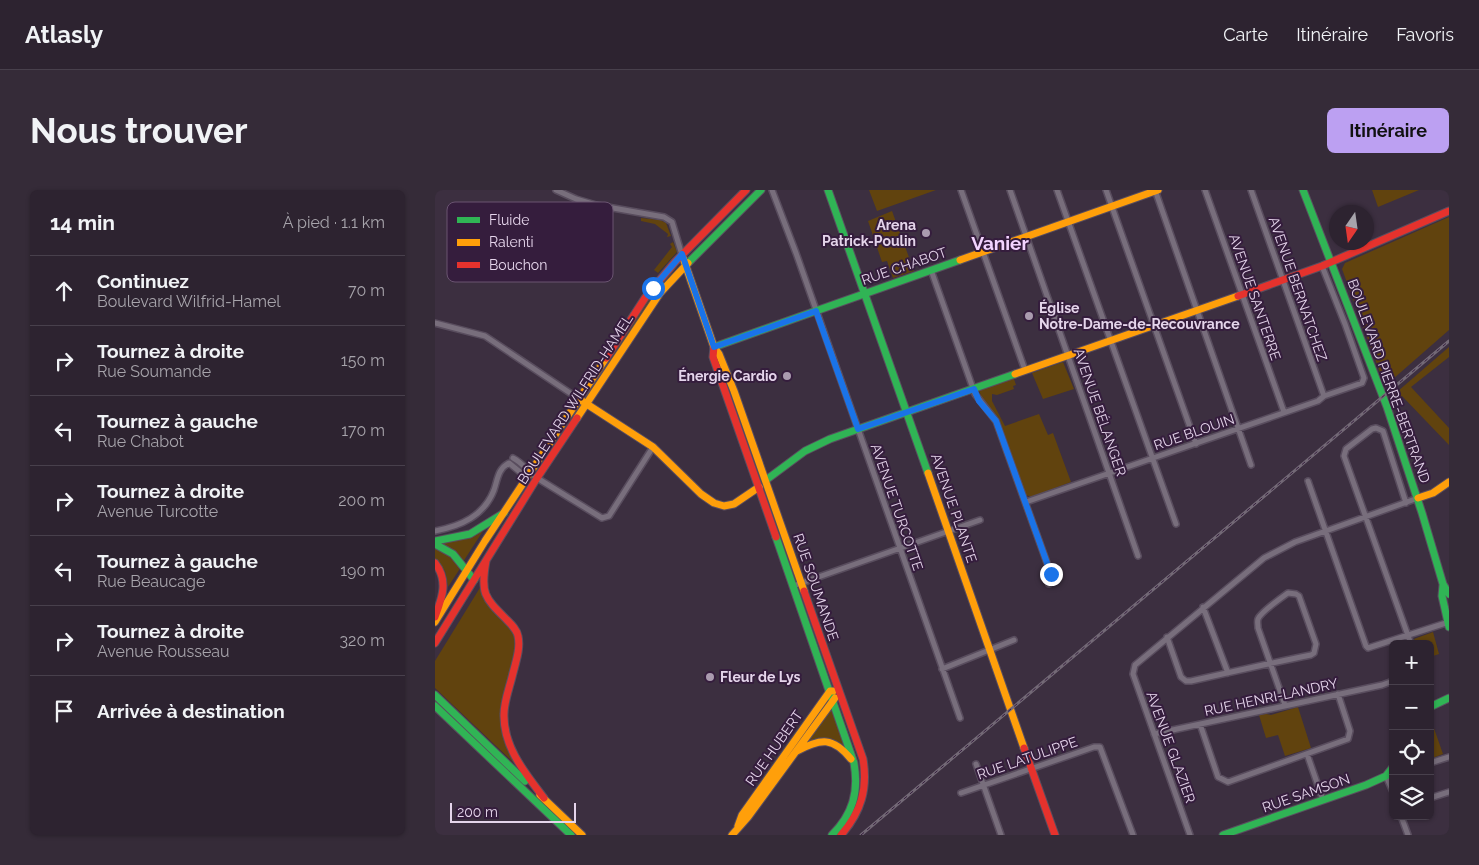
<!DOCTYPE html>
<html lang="fr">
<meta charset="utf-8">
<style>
body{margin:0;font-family:Raleway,sans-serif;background:#352b38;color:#f1f3f6}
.controls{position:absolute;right:15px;bottom:15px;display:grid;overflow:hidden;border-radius:8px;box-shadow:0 1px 4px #0004}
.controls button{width:45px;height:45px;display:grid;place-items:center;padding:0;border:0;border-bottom:1px solid #48404c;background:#2d2330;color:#f1f3f6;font:25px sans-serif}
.compass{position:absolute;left:894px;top:15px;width:45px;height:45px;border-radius:50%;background:#2d2330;box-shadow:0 1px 4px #0004;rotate:193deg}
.scale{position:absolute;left:15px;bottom:12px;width:126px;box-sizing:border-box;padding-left:5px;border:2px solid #e5d5eb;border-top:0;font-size:14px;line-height:18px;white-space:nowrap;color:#e5d5eb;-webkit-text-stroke:4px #351d3d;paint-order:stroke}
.stop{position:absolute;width:15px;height:15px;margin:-11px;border:4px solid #1a73e8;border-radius:50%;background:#fff}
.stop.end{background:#1a73e8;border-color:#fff;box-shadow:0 1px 5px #0008}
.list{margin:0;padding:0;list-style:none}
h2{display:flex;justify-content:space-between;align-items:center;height:65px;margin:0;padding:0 20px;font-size:21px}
h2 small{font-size:16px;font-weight:400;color:#a7a4ab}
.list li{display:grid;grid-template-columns:32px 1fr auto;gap:15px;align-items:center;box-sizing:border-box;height:70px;padding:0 20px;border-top:1px solid #48404c}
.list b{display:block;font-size:19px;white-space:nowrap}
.list p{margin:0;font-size:16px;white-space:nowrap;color:#a7a4ab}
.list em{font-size:16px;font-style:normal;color:#a7a4ab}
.icon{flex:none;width:28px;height:28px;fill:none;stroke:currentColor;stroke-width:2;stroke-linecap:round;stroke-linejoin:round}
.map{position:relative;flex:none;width:1014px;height:645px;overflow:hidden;border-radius:8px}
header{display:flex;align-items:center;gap:30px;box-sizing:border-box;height:70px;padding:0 25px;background:#2d2330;border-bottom:1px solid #48404c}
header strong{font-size:24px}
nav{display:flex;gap:28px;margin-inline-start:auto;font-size:18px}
.intro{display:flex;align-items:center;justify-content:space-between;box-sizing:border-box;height:120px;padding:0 30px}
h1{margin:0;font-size:35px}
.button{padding:12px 22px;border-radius:8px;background:#bca0f2;color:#111;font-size:18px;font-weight:700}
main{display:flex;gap:30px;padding:0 30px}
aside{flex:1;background:#2d2330;border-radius:8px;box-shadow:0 1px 4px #0004}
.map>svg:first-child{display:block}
.green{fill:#61430e}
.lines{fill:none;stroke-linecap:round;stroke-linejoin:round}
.street-casing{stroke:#594d5e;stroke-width:8}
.fast-casing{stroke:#594d5e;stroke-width:9}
.slow-casing{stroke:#594d5e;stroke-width:9}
.jam-casing{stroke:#594d5e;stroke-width:9}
.street{stroke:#786e7c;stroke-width:5}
.fast{stroke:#30b455;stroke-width:7}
.slow{stroke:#ff9f0a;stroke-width:7}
.jam{stroke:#e5322d;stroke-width:7}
.rail-casing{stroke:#736976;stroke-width:3}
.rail{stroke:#351d3d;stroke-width:1;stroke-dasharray:4;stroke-linecap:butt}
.route{stroke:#1a73e8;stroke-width:6}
.poi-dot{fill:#aa9baf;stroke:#351d3d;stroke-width:2}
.labels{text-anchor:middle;stroke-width:4;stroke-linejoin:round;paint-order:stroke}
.poi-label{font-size:14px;font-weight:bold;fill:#e5d5eb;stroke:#351d3d;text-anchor:end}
.street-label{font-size:14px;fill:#e5d5eb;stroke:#351d3d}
.district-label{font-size:19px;font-weight:bold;fill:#f3d4ff;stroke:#351d3d}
.key{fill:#351d3d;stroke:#6a5471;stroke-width:1}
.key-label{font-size:14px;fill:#e5d5eb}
</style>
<header>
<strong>Atlasly</strong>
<nav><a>Carte</a><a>Itinéraire</a><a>Favoris</a></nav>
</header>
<div class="intro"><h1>Nous trouver</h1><a class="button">Itinéraire</a></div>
<main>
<aside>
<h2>14 min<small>À pied · 1.1 km</small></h2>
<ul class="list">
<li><svg class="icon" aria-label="ahead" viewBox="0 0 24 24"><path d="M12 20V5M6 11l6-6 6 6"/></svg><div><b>Continuez</b><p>Boulevard Wilfrid-Hamel</p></div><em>70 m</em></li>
<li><svg class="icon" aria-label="right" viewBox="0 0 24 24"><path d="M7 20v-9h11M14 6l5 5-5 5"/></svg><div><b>Tournez à droite</b><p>Rue Soumande</p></div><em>150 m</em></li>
<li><svg class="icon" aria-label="left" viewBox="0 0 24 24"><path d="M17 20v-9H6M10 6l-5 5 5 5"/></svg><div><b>Tournez à gauche</b><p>Rue Chabot</p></div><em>170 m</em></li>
<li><svg class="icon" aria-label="right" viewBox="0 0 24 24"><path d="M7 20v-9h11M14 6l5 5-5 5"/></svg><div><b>Tournez à droite</b><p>Avenue Turcotte</p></div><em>200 m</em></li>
<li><svg class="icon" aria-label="left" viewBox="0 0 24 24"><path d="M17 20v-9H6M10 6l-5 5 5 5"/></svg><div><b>Tournez à gauche</b><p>Rue Beaucage</p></div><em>190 m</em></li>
<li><svg class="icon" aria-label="right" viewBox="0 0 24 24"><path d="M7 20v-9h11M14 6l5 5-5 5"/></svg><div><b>Tournez à droite</b><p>Avenue Rousseau</p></div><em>320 m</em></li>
<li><svg class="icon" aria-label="arrive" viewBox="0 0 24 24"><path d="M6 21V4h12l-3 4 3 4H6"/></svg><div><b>Arrivée à destination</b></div></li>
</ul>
</aside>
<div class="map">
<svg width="1014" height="645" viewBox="0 0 1014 645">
<rect width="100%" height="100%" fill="#3c2f40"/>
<path class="green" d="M434,0H501L442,21Z
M937,0H984L943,17Z
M457,21L479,81L458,88L452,71L447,72L433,31Z
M1014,27V140L950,196L907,79L910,73Z
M206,28L225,30L231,33L236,46L232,47L233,44L220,34L206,31Z
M238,52L242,62L223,83L219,80L237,57L235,54Z
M241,77H242L222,101L175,171C194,137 215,105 241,77Z
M1014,157V167L976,197L1014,238V255L967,206L957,214L955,208Z
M628,172L639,199L608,209L597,183Z
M579,189L581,195L578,196L579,199L562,205L557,204V211L570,236L604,224L613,245L618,243L636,292L596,307L591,305L564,228L547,208L544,201L550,194Z
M48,341L28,372L7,352Z
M0,356L7,358L26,377L13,397L10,381L0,369Z
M46,396L79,442L81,455L68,515L79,571L78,572L0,498V471Z
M998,442L1004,464L995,467V454H981L979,449Z
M395,517H397L414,562L406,554L371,552Z
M863,517L876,558L850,566L843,545L831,548L824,525L831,524L836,525Z
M995,527L1008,564L995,569Z"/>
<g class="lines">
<g class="street-casing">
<path id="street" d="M121,0L141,9L161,15L229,27L237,32L247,65
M337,0L361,63L525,528
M526,0L590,180
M575,0L703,366
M622,0L741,334
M671,0L761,254
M720,0L816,275
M770,0L849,222
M816,0L889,206
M496,80L540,204L561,231L616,384L614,394
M0,133L50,146L144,209
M78,268C88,273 93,282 102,288L167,328L174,326L218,257
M873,291L931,456L933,458L1014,432
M591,312L883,211L889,206L927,193L929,188L910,134L887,76
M971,313L948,241L941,238L937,239L911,259L909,266L976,454
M0,341C26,336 49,326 59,300C63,288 63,279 74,273L85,282L95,283
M358,396L545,330
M768,417L793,483
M732,447L746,487L751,491H756C796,482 836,473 876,465L879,463L881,454L864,406L861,404L853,403C846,408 826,422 823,429C822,432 823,434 823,438L850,515
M507,479L579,450
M765,534L783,587L793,592L913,549L915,541L903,504
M719,544L947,495L958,491
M872,564L888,610
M995,573L1014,567
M541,574L566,645
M951,586L958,602
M526,603L659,557H665L698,645
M995,608L1014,602
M966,626L973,645
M755,645L698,484L700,475L829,368L860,352L983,308"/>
</g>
<g class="fast-casing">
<path id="fast" d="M393,0L493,283
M868,0L952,217L987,323L1008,394L1014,404
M253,73L326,0
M279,157L525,70
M331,290L370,261L395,249L580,184
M341,347L419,573C424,602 418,624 397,645
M0,351L35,344L69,323
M0,354L18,364L39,390
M1008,395L1007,406L1014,437
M0,505L90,591
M0,516L136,645
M995,517L1014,508
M788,645L931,595L951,586L958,577"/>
</g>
<g class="slow-casing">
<path id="slow" d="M247,65L279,157L284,164L299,201L369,401
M525,70L723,0
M580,184L803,106
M144,209L218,257L266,304L279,313L289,316L299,314L324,297
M142,228L225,103L253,73
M493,283L589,558
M983,308L998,303L1014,292
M0,432L50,351L171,168
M362,561C386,548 398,547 416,569
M105,605L147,645
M303,636L307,625L395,501H398
M297,645L313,627L400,508"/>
</g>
<g class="jam-casing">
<path id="jam" d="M803,106L887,76L1014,21
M279,157L278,167L341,347
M171,168L210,108L240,72L311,0
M51,371C45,404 50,408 72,430C77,435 82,440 83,446C86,459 80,474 77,487C74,499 69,512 69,524C68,557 90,583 109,608
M0,373C14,391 7,408 0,427
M369,401L428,569C433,599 426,622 406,645
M0,453L102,288L142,228
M589,558L620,645"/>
</g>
<use href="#street" class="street"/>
<use href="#fast" class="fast"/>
<use href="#slow" class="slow"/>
<use href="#jam" class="jam"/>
<g class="rail-casing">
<path id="rail" d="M426,645L1014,151"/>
</g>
<use href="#rail" class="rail"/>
</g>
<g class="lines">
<path class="route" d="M218,98L247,64L279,157L381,121L423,239L539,199L544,211L561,231L616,384"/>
</g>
<g class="poi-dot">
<circle cx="491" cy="43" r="5"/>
<circle cx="594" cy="126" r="5"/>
<circle cx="352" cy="186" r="5"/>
<circle cx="275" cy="487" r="5"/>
</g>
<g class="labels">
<g class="poi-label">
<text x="481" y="40">Arena<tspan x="481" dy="16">Patrick-Poulin</tspan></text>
<text x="604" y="123" text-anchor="start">Église<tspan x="604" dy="16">Notre-Dame-de-Recouvrance</tspan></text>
<text x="342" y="191">Énergie Cardio</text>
<text x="285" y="492" text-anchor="start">Fleur de Lys</text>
</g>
<g class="street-label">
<text transform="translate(469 76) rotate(-19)" y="5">RUE CHABOT</text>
<text transform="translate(863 99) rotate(71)" y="5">AVENUE BERNATCHEZ</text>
<text transform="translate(820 107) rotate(71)" y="5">AVENUE SANTERRE</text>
<text transform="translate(954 191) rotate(70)" y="5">BOULEVARD PIERRE-BERTRAND</text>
<text transform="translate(140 209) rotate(-57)" y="5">BOULEVARD WILFRID-HAMEL</text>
<text transform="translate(665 222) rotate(71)" y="5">AVENUE BÉLANGER</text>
<text transform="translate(759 242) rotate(-19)" y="5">RUE BLOUIN</text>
<text transform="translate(462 317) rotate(71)" y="5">AVENUE TURCOTTE</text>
<text transform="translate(519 318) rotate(71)" y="5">AVENUE PLANTE</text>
<text transform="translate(381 397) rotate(71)" y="5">RUE SOUMANDE</text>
<text transform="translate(836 507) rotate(-12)" y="5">RUE HENRI-LANDRY</text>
<text transform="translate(736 557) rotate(70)" y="5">AVENUE GLAZIER</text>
<text transform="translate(339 558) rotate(-55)" y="5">RUE HUBERT</text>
<text transform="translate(592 568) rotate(-19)" y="5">RUE LATULIPPE</text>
<text transform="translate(871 603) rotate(-19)" y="5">RUE SAMSON</text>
</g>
<g class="district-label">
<text x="565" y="60">Vanier</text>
</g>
</g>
<rect x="12" y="12" width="166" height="80" rx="8" class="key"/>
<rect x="22" y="27" width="23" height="6" fill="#30b455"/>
<rect x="22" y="49" width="23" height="7" fill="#ff9f0a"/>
<rect x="22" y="72" width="23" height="6" fill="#e5322d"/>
<g class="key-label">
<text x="54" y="35">Fluide</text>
<text x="54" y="57">Ralenti</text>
<text x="54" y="80">Bouchon</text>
</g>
</svg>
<div class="controls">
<button>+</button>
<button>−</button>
<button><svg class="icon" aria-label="locate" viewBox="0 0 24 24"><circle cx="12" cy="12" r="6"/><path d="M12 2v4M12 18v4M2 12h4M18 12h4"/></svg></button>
<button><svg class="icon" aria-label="layers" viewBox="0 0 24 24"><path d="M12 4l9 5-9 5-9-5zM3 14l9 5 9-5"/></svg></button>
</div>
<svg class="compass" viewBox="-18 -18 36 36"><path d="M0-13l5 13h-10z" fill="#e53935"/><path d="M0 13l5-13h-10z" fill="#a7a4ab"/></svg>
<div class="scale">200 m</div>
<div class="stop" style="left:218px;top:98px"></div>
<div class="stop end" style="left:616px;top:384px"></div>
</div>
</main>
